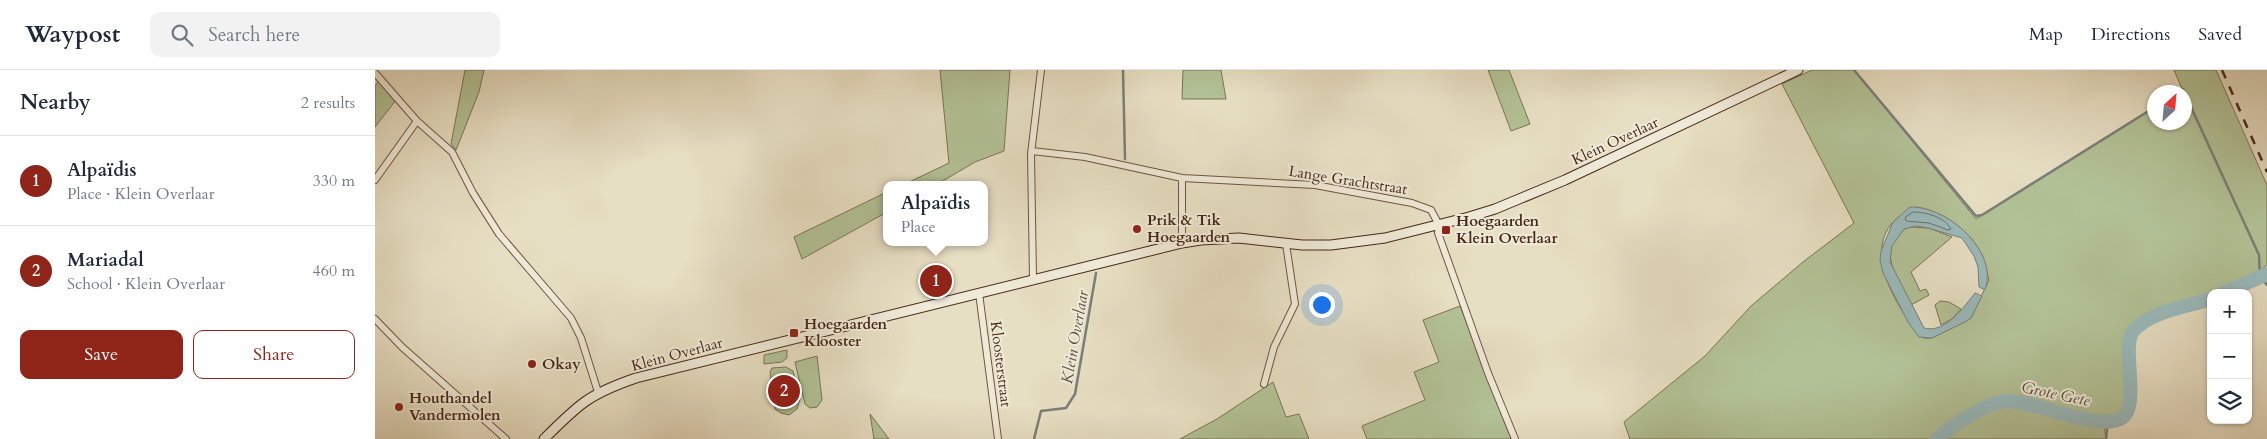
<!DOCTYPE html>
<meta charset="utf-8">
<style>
body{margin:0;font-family:Cardo,serif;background:#f2f2f3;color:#1f2937}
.controls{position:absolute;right:15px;bottom:15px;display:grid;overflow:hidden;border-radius:10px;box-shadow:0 1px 4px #0004}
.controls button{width:45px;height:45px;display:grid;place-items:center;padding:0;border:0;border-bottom:1px solid #e0e1e3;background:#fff;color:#1f2937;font:25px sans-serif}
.compass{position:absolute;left:1772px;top:15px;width:45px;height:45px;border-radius:50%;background:#fff;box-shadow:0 1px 4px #0004;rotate:26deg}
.you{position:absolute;left:946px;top:234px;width:18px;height:18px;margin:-12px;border:4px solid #fff;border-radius:50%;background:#1a73e8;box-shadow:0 0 0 8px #1a73e833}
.badge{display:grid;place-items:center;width:32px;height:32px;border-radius:50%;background:#8f2418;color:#fff;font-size:16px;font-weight:700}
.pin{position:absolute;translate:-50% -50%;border:2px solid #fff;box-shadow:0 1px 5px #0006}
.popup{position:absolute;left:508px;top:111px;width:105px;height:65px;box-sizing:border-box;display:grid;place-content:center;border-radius:10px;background:#fff;filter:drop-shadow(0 1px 4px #0005);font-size:16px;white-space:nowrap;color:#747a83}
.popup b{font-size:19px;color:#1f2937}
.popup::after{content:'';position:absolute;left:50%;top:100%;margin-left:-10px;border:10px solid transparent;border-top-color:#fff}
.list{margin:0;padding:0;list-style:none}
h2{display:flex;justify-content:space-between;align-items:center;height:65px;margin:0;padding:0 20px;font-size:21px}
h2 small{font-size:16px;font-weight:400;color:#747a83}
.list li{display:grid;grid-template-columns:32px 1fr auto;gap:15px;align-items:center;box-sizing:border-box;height:90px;padding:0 20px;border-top:1px solid #e0e1e3}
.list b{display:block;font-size:19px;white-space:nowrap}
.list p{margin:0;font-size:16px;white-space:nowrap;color:#747a83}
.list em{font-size:16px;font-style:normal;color:#747a83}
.actions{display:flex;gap:10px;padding:15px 20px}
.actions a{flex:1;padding:11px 0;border:1px solid #8f2418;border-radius:10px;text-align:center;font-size:18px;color:#8f2418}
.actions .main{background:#8f2418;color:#fff}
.icon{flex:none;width:28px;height:28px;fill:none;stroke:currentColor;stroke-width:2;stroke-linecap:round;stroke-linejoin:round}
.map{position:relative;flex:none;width:1892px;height:369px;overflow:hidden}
header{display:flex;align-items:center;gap:30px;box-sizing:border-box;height:70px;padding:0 25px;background:#fff;border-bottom:1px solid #e0e1e3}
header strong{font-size:24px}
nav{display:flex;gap:28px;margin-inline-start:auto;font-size:18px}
.search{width:350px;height:45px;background:#f2f2f3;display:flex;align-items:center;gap:12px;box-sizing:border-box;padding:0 18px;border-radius:10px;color:#747a83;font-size:19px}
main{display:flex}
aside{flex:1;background:#fff}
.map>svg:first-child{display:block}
.green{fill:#b2c296;stroke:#7c7456;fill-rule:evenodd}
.water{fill:#9ababc;stroke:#797f7a}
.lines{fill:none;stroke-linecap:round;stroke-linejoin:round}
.shore{stroke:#70706a;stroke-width:1}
.stream{stroke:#797f7a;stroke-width:2.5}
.river{stroke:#9ababc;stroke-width:14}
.minor-casing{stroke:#6f5542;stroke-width:8}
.secondary-casing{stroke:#472717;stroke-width:11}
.minor{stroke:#efead8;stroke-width:6}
.secondary{stroke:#efead8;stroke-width:9}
.rail{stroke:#472717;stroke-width:2.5;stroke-dasharray:9 9;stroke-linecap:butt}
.poi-dot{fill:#8f2418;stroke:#efead8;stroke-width:2}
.labels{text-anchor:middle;stroke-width:4;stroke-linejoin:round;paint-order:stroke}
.street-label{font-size:15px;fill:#472717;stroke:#efead8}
.poi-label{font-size:15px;font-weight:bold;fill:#472717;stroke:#efead8;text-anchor:start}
.water-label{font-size:16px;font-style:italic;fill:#5c4c40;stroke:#efead8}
</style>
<header>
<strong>Waypost</strong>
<div class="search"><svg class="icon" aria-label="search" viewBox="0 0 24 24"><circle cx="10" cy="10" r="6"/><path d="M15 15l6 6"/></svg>Search here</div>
<nav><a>Map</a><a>Directions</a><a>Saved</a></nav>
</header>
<main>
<aside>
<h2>Nearby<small>2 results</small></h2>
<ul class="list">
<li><span class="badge">1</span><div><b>Alpaïdis</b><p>Place · Klein Overlaar</p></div><em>330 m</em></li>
<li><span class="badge">2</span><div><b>Mariadal</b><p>School · Klein Overlaar</p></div><em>460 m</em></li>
</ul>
<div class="actions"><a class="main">Save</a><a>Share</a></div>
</aside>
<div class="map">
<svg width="1892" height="369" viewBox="0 0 1892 369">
<rect width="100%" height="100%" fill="#e7dfc3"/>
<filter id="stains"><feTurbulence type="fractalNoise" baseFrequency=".004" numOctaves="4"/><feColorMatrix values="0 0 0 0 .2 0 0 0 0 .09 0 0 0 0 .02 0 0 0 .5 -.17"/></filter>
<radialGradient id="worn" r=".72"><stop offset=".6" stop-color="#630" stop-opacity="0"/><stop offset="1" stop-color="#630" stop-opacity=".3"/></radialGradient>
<path class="green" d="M90,0H109L104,22L81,80L76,74Z
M565,0H635L629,81L600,92L561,115H528L574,93Z
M808,0H846L851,29H807Z
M1113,0H1134L1155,54L1136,61Z
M1437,0H1479L1601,149L1779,38L1780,52H1810V22H1805L1808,21L1799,0H1841L1892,115V195L1878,206L1842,223H1836V226L1832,228L1792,236L1755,260L1749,275L1753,301L1750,337L1748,342L1742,346L1743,354L1729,355L1731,369H1570L1586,357L1583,349L1555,369H1255L1249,352L1330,286L1376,236L1428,192L1479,153L1407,14ZM1541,137C1568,141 1596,161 1608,187C1611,194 1612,203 1614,210L1596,248L1557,268H1548C1524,242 1488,185 1518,152C1524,146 1534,141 1541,137Z
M4,10L21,30L0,57V16Z
M512,122V142L427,189L419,167Z
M1534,157L1554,158L1577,167L1536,202L1545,221L1551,219L1554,225L1536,235C1524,213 1497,172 1534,157Z
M1565,231L1574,232L1586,239L1577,249L1566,255L1560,235Z
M1085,236L1137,369H992L987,356L1050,330L1039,302L1064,292L1048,250Z
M412,280V288L407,292L389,294V285Z
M442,286L447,330L442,337L435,338L430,334L420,292Z
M411,297L418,301L425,329L422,339L414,345L406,343L400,339L395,302L397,298Z
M898,312L911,347L924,344L934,369H805L842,349Z
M495,344L514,369H499Z"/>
<path class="water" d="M1535,137C1573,136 1624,182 1610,220L1604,217L1603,197L1599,186L1587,168L1553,158L1541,156L1529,159L1517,176L1515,192L1549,258C1570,264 1589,237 1600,223L1607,226L1596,248L1590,252L1557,268L1544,267L1533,252L1508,203L1505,190L1506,181L1518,152Z"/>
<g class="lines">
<path class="shore" d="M1538,142C1551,142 1570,147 1576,159L1573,160L1554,153L1531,151L1530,148Z"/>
<path class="stream" d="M748,0L750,89
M1479,0L1601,146L1607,145L1780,37
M1803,22L1808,19L1809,22
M1810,24L1884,185L1885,207L1892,215
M659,369L666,341L691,338L700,324L721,203
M1731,369L1733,351"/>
<path class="river" d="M1849,223L1892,204
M1562,369C1579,354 1613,331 1635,331C1662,332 1726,362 1747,348C1766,336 1745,275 1759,260C1777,241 1811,237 1836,229"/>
<g class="minor-casing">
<path id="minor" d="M0,3L42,51L77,82L98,123L124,164L196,248L206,268L223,322
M657,81L710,87L807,108V173
M807,108L940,115L1037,133L1056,140L1064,155L1063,163L1113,303L1140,369
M0,110L42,51
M658,209L656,84L666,0
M604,223L623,369
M0,249L27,277L131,369
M889,314L899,277L920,234L911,174"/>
</g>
<g class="secondary-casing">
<path id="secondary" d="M169,369C204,334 214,324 261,308L807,173L826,170L864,168L927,175H956L1010,168L1094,147L1120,139L1190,110L1423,0"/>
</g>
<use href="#minor" class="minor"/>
<use href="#secondary" class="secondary"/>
<path class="rail" d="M1847,0L1892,102"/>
</g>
<g class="poi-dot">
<circle cx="762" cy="159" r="5"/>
<rect x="1066" y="155" width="10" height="10" rx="2.5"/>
<rect x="414" y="258" width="10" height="10" rx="2.5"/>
<circle cx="157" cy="294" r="5"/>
<circle cx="24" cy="337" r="5"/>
</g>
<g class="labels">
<g class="street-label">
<text transform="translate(1240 71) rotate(-25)" y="5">Klein Overlaar</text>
<text transform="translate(973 110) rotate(9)" y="5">Lange Grachtstraat</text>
<text transform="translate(302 284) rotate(-15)" y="5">Klein Overlaar</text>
<text transform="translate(626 294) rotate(83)" y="5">Kloosterstraat</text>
</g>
<g class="poi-label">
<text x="772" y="155">Prik &amp; Tik<tspan x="772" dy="17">Hoegaarden</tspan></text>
<text x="1081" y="156">Hoegaarden<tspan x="1081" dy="17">Klein Overlaar</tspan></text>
<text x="429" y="259">Hoegaarden<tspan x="429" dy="17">Klooster</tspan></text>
<text x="167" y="299">Okay</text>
<text x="34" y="333">Houthandel<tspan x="34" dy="17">Vandermolen</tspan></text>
</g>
<g class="water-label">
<text transform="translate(699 267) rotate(-80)" y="6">Klein Overlaar</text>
<text transform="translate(1681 323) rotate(12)" y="6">Grote Gete</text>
</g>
</g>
<rect width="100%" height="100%" filter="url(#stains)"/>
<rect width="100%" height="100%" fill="url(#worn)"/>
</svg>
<div class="controls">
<button>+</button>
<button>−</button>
<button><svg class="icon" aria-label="layers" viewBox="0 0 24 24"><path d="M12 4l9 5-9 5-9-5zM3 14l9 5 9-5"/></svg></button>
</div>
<svg class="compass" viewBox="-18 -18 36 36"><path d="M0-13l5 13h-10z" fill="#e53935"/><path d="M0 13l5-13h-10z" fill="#747a83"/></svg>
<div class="you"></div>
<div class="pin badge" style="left:561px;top:211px">1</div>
<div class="popup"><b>Alpaïdis</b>Place</div>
<div class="pin badge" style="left:409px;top:321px">2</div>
</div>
</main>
